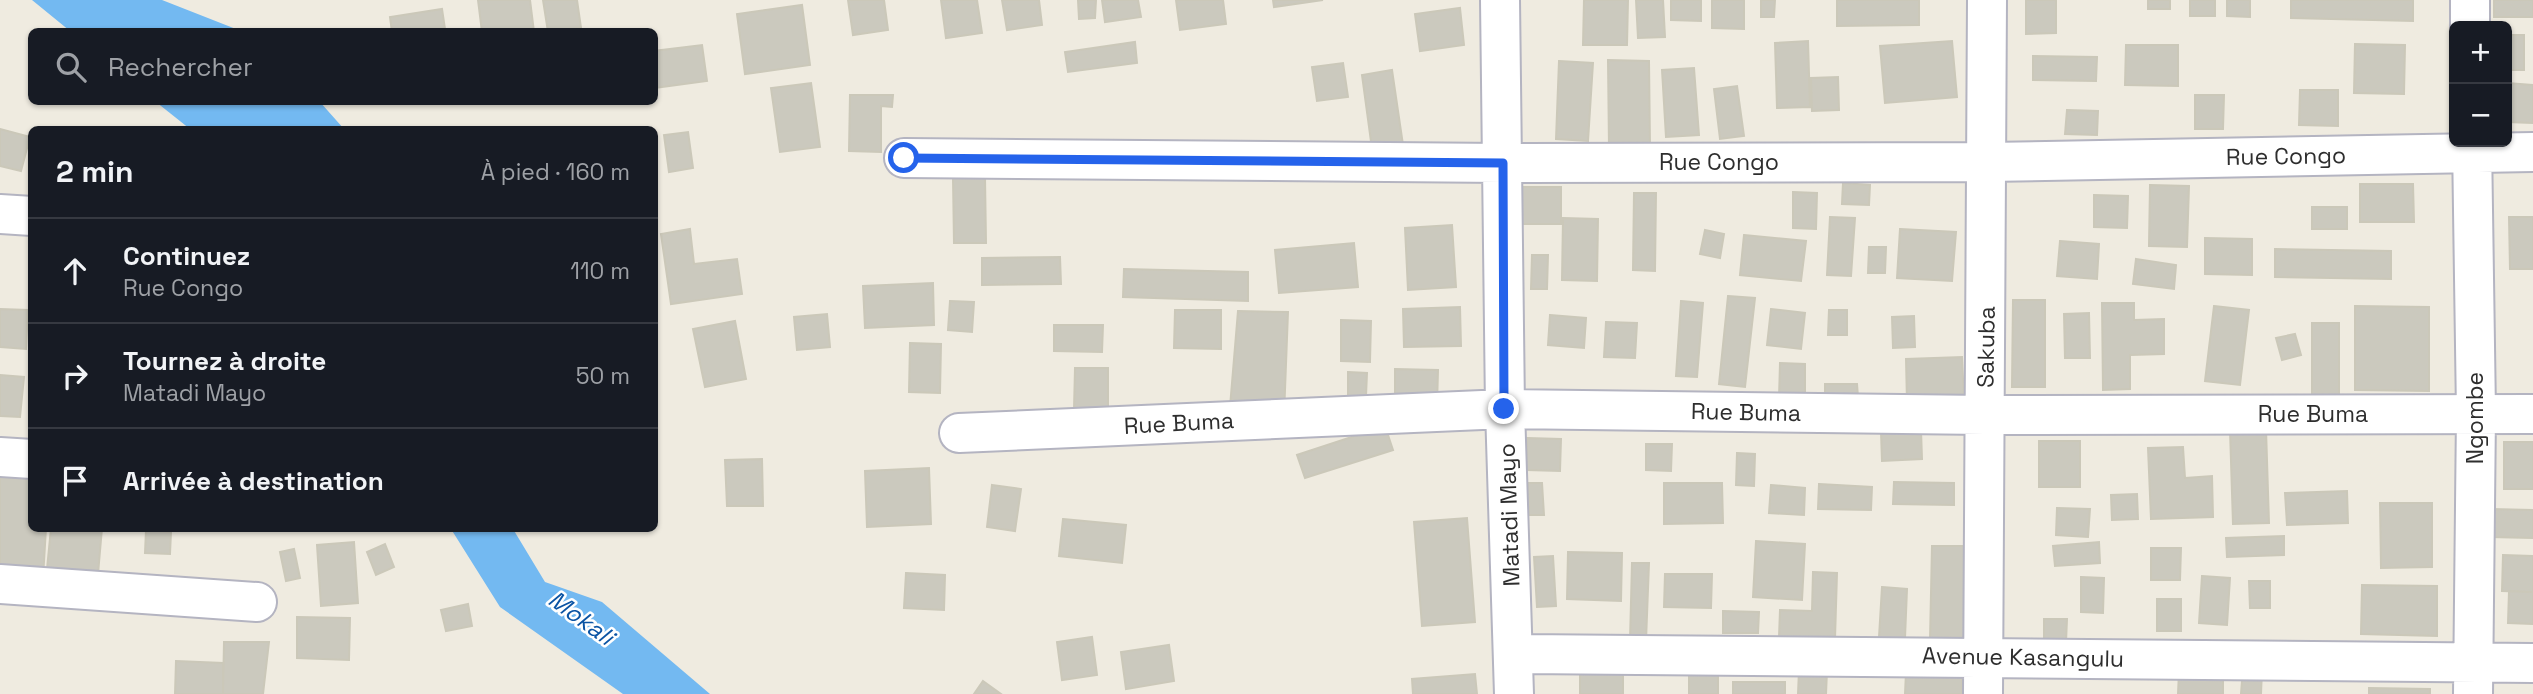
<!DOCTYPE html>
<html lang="fr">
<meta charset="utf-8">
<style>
body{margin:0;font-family:"Space Grotesk",sans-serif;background:#20242c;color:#f1f3f6}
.controls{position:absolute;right:21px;top:21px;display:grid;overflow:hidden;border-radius:10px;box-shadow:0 2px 5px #0004}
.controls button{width:63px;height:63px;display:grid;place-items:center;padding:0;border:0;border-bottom:2px solid #363941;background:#171b24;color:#f1f3f6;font:35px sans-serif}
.stop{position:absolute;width:21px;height:21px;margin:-16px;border:5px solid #2563eb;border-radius:50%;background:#fff}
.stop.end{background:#2563eb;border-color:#fff;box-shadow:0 2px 7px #0008}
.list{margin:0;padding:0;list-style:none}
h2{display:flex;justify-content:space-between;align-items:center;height:91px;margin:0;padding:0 28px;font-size:30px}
h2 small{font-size:23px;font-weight:400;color:#9ea1a6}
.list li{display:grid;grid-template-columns:46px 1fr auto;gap:21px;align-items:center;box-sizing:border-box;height:105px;padding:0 28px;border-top:2px solid #363941}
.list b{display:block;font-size:26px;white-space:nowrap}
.list p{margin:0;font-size:23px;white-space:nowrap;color:#9ea1a6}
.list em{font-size:23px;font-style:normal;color:#9ea1a6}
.icon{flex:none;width:38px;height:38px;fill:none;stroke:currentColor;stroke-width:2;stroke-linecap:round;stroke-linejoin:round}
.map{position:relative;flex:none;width:2533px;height:694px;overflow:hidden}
.search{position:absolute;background:#171b24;box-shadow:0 2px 5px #0004;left:28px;top:28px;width:630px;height:77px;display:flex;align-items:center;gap:18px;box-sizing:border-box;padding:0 24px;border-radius:10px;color:#9ea1a6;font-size:26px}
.panel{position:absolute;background:#171b24;box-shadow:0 2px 5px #0004;left:28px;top:126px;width:630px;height:406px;border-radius:10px}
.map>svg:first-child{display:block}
.water{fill:#73b9f1}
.building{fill:#cbc9be;stroke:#cbc8b9;stroke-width:2}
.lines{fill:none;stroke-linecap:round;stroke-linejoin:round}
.street-casing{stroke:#b4b4c1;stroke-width:42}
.street{stroke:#fff;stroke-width:38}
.route{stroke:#2563eb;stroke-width:9}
.labels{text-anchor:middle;stroke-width:5;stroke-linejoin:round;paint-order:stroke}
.street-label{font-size:23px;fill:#2e2e2e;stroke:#fff}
.water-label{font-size:24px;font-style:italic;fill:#0b54a4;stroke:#fff}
</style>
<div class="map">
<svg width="2533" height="694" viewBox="0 0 2533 694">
<rect width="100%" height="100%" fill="#efebe0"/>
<path class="water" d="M32,0H162L241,31H70Z
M156,102H320L344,129H190Z
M451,529H513L545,582L602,602L710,694H623L500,607Z"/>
<path class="building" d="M478,0H530L534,32H482Z
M543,0H577L581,28L548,32Z
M848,0H884L888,30L853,35Z
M941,0H977L982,33L946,38Z
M1002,0H1039L1042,25L1007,30Z
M1078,0H1096L1095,18L1079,19Z
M1102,0H1138L1141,17L1105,22Z
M1176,0H1223L1226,24L1180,30Z
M1273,0H1323L1274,7Z
M1584,0H1628L1627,45H1583Z
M1636,0H1663L1665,37L1638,38Z
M1671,0H1701V21L1671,20Z
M1712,0H1744V29L1712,28Z
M1761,0H1775L1774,17H1761Z
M1837,0H1919V25L1837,26Z
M2026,0H2056V33L2026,34Z
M2148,0H2170V9H2148Z
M2190,0H2215V16H2190Z
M2227,0H2250V17L2227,16Z
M2291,0H2413V21L2291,18Z
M2494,0H2533V17H2494Z
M802,5L810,65L745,74L737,14Z
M1460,8L1464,45L1420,51L1415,14Z
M442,9L445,29L392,32L390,17Z
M2507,35H2524V70H2507Z
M1808,41L1810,107L1777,108L1775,43Z
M1952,41L1957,97L1885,103L1880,46Z
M1135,42L1137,63L1068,72L1065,52Z
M2355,44L2405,45L2404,94L2354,93Z
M702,45L707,81L654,88V51Z
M2126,45H2178V86L2125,85Z
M2033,56L2097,57L2096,81L2033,80Z
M1608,60L1649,61L1650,147H1609Z
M1559,61L1593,63L1588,141L1556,139Z
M1343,63L1348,97L1317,101L1312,67Z
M1694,68L1699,135L1666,137L1662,70Z
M1392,70L1403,145L1372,149L1362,75Z
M1838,77L1839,110L1812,111L1811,78Z
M811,83L820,147L780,152L771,88Z
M2507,83L2533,85V123L2507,122Z
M1737,86L1744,136L1720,139L1714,89Z
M2300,90H2338V126L2299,125Z
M850,95H893L892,107L881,106V152L849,151Z
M2195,95H2224L2223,129H2195Z
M2067,110L2098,111L2097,135L2065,134Z
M0,129L30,137L21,171L0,166Z
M688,132L693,168L669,172L664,135Z
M985,177L986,243H954L953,178Z
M1843,183L1870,185L1869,205L1842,204Z
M2360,184H2413L2414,222H2360Z
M2150,185L2189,186L2187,247L2149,246Z
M1521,187H1561V224H1521Z
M1793,192L1817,193L1816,229L1793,228Z
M1634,193H1656L1655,271L1633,270Z
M2094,195L2128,196L2127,228L2094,227Z
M2312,207H2347V229H2312Z
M1830,217L1855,218L1851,276L1827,275Z
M2509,217H2533V269H2510Z
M1563,218L1598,219L1597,281L1562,280Z
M1452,225L1456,287L1408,290L1405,228Z
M690,229L694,264L737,259L742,294L671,304L661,234Z
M1900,229L1956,232L1952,281L1897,278Z
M1705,230L1724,234L1720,258L1700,254Z
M1744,235L1806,241L1801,281L1740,275Z
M2205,238L2252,239V275L2205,274Z
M2060,241L2099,244L2097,279L2057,276Z
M1354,243L1358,287L1279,293L1275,250Z
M1869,247H1886L1885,273H1868Z
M2275,249L2391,251V279L2275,277Z
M1532,255H1548L1547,289H1531Z
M1060,257L1061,284L982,285V258Z
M2136,259L2176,265L2174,289L2133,284Z
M1124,269L1248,272V301L1123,297Z
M933,283L934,325L865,328L863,286Z
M1728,296L1755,298L1745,387L1719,384Z
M2013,300H2045V387H2012Z
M950,301L974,302L972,332L948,330Z
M1681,301L1703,303L1697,377L1676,376Z
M2102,303H2134V320L2164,319V354L2130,355V389L2103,390Z
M2214,306L2249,310L2240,385L2205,381Z
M2355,306L2429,307V391L2355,390Z
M1460,307L1461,346L1404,347L1403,309Z
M0,309L28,310L26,349L0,347Z
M1771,309L1805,313L1801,349L1767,345Z
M1175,310H1221V349L1174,348Z
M1829,310H1847V335H1828Z
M1238,311L1288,312L1284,416L1230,407Z
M2089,313L2090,358H2065L2064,314Z
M827,314L830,347L797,350L794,317Z
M1550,315L1586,318L1584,348L1548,345Z
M1914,316L1915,347L1893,348L1892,317Z
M1341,320L1371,321L1370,362L1341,361Z
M735,321L746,379L705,387L693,329Z
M1606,322L1637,323L1635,358L1604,357Z
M2312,323H2339V397H2312Z
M1054,325H1103L1102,352L1054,351Z
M2295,334L2301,355L2282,360L2276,338Z
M910,343L941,344L940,393L909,392Z
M1962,357L1964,400L1907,403L1906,359Z
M1780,363L1805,364V399L1779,398Z
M1075,368H1108V410H1074Z
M1395,369L1438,370L1437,406L1395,405Z
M1348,372L1367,373L1366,396H1348Z
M0,375L24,377L20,417L0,416Z
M1825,384H1857L1858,397L1825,398Z
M1385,426L1393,450L1305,478L1297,455Z
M2266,429L2269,523L2233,524L2230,430Z
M1921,430L1922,459L1882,461L1881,432Z
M1527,438L1561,439L1560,471L1527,470Z
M2039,441H2080V487H2039Z
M2504,442H2533V489H2504Z
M1646,444H1672L1671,471L1646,470Z
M2183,447L2185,478L2212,476L2213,517L2151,519L2148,448Z
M1737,453L1755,454L1754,486L1736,485Z
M762,459L763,506H727L725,460Z
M0,463L32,465V528H46L43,578L0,576Z
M929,468L931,524L867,527L865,471Z
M1894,482L1954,483V505L1893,504Z
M1528,483H1542L1544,515H1529Z
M1664,483H1722L1723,523L1664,524Z
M1819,484L1872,487L1871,510L1818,509Z
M992,485L1021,489L1015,531L987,527Z
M1771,485L1805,488L1804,515L1769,513Z
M2347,491L2348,523L2287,525L2285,493Z
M2137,494L2138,519L2112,520L2111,495Z
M2380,503H2432V567L2381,568Z
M2057,508L2090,509L2088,537L2056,535Z
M2491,509L2533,510V538L2490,537Z
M1467,518L1475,622L1422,626L1414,522Z
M1063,519L1126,525L1122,563L1059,556Z
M51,528H102L98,574L47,569Z
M146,530L171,532L170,554L145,553Z
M2284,536V555L2227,557L2226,538Z
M1756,541L1805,544L1802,600L1753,597Z
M354,542L358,603L321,606L317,545Z
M2099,542L2100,563L2055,566L2053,546Z
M385,544L394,567L376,575L367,552Z
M1932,546H1973L1972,641L1930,640Z
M2151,548H2181L2180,580H2151Z
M294,549L300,578L286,581L280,552Z
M1568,552L1622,553L1621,601L1567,599Z
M2503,555L2533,556V592L2502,591Z
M1553,556L1556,606L1537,607L1534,557Z
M1632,563H1649L1646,641H1630Z
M1813,572L1837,573L1835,639L1779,637L1780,610L1812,611Z
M906,573L945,575L944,610L904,608Z
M1665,574H1712L1711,608L1664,607Z
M2202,576L2230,578L2227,625L2199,623Z
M2081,577L2104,578L2103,613L2081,612Z
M2249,581H2270V608H2250Z
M2362,585L2437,586V636L2361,634Z
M1882,587L1907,589L1905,638L1879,637Z
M2509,591L2533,592V624L2508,623Z
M2157,599H2181V631H2157Z
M468,604L472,626L446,631L441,610Z
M1723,611L1759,612L1758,633H1723Z
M297,617L350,618L349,660L297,658Z
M2044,619H2067L2066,642L2044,641Z
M1092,637L1097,675L1062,680L1057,642Z
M224,642H269L263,694H223Z
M1169,645L1174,681L1126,689L1121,652Z
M176,661L223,663V694H175Z
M2243,668L2262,670L2261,694H2241Z
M1580,669H1623V694H1580Z
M1799,670L1827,671L1826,694H1798Z
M1718,671V694H1689V672Z
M2179,671L2223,672V694H2178Z
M1906,672L1962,673V694H1905Z
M1475,674L1477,694H1413L1412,679Z
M983,681L1001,694H974Z
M1733,682H1785V694H1733Z
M2369,688L2430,689V694H2369Z"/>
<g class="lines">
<g class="street-casing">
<path id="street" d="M1500,0L1505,409L1514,694
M2470,0V26
M2472,142L2476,413L2473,694
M904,158L1503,163L1988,162L2533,152
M0,214L32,216
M959,433L1505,409L1985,415L2533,414
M0,457L32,459
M0,584L257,602
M1514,654L2533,663
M1983,694L1987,0"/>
</g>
<use href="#street" class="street"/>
</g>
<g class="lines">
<path class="route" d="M904,158L1503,163L1504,409"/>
</g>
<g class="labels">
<g class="street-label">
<text transform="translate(2286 156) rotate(-1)" y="8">Rue Congo</text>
<text x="1719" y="170">Rue Congo</text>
<text transform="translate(1986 347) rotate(-89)" y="8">Sakuba</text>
<text transform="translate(1746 412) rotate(1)" y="8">Rue Buma</text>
<text x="2313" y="422">Rue Buma</text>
<text transform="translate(2475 418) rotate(-90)" y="8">Ngombe</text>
<text transform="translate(1179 423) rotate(-3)" y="8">Rue Buma</text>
<text transform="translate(1509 515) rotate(-92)" y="8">Matadi Mayo</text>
<text transform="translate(2023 657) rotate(1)" y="8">Avenue Kasangulu</text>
</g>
<g class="water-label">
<text transform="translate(581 618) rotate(36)" y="8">Mokali</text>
</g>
</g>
</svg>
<div class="controls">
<button>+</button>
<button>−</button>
</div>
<div class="stop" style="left:904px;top:158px"></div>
<div class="stop end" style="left:1504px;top:409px"></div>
<div class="search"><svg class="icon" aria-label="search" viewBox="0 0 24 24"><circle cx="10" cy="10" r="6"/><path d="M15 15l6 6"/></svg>Rechercher</div>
<section class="panel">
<h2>2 min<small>À pied · 160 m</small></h2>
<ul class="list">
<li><svg class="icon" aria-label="ahead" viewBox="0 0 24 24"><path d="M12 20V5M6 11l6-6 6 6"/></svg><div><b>Continuez</b><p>Rue Congo</p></div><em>110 m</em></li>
<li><svg class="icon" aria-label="right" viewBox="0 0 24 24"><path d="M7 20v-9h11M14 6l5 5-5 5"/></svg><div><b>Tournez à droite</b><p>Matadi Mayo</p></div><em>50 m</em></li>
<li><svg class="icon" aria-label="arrive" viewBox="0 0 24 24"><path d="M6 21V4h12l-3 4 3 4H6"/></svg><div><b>Arrivée à destination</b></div></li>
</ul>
</section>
</div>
